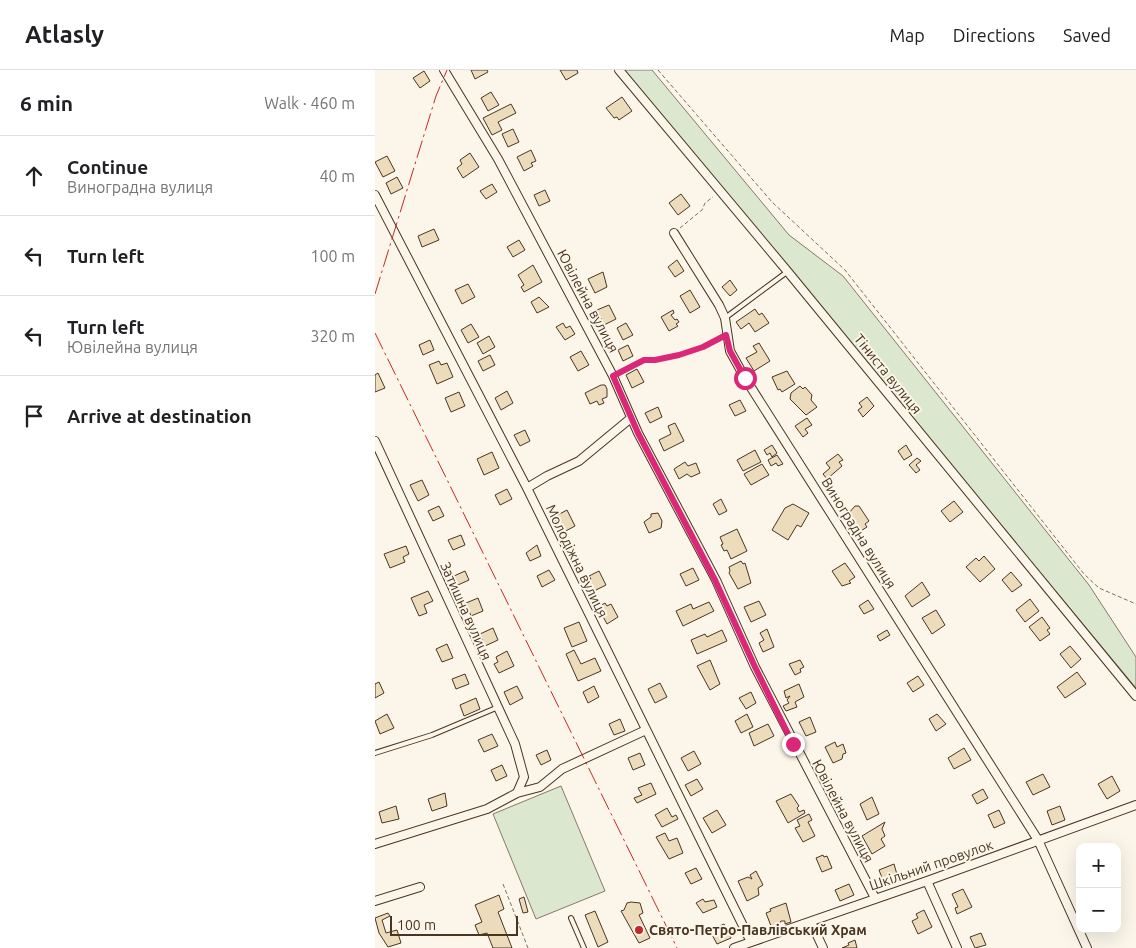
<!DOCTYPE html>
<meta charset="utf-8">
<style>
body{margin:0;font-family:Ubuntu,sans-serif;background:#f6f6f6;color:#202124}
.controls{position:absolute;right:15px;bottom:15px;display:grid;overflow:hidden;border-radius:10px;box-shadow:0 5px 20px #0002}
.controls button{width:45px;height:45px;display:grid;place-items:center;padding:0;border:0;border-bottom:1px solid #e0e0e0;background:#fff;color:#202124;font:25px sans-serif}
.scale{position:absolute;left:15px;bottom:12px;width:128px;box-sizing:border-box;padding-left:5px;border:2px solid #4a3520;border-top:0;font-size:14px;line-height:18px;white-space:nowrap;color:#4a3520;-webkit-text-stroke:4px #fbf6e9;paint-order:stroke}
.stop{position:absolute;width:15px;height:15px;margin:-11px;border:4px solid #db2777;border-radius:50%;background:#fff}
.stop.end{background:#db2777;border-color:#fff;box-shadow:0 1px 5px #0008}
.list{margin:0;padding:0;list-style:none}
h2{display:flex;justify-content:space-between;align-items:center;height:65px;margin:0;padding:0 20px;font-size:21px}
h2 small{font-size:16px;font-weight:400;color:#757577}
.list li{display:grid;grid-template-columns:32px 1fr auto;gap:15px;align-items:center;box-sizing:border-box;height:80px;padding:0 20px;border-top:1px solid #e0e0e0}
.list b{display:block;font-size:19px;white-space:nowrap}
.list p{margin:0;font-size:16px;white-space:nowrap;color:#757577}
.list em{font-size:16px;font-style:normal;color:#757577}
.icon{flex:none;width:28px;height:28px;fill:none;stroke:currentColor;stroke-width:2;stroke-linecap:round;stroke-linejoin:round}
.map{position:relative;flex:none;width:761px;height:878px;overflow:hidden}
header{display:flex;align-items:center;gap:30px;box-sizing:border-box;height:70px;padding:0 25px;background:#fff;border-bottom:1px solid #e0e0e0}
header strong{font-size:24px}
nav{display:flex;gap:28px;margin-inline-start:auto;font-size:18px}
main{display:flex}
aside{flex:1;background:#fff}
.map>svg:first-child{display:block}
.green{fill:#dce7d0;stroke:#887966}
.building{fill:#ecdcbc;stroke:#4a3520}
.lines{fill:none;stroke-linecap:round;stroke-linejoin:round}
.service-casing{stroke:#4a3520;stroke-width:6}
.minor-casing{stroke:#4a3520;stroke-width:10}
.path{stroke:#7f6f5c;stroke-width:1;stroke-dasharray:4 2.5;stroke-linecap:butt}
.service{stroke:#fbf6e9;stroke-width:4}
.minor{stroke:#fbf6e9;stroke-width:8}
.power{stroke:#c62828;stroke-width:1;stroke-dasharray:18 4 2.5 4;stroke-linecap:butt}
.route{stroke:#db2777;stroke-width:6}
.poi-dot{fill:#c62828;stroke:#fbf6e9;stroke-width:2}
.labels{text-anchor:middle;stroke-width:4;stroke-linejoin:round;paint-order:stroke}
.street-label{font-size:14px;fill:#4a3520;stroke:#fbf6e9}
.poi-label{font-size:14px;font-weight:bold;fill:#4a3520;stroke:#fbf6e9;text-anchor:start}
</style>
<header>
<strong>Atlasly</strong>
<nav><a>Map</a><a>Directions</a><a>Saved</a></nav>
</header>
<main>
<aside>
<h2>6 min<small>Walk · 460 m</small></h2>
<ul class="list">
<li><svg class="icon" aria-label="ahead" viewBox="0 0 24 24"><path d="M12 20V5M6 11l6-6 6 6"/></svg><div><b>Continue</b><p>Виноградна вулиця</p></div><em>40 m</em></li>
<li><svg class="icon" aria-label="left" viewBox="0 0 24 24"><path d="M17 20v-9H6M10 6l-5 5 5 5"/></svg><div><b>Turn left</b></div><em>100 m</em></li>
<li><svg class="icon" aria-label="left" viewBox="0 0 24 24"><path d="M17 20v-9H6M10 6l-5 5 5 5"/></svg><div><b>Turn left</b><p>Ювілейна вулиця</p></div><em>320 m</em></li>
<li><svg class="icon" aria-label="arrive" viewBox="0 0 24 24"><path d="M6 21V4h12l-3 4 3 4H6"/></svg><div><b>Arrive at destination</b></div></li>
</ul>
</aside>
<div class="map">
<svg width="761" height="878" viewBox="0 0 761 878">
<rect width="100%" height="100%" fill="#fbf6e9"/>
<path class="green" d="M249,0H277L414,165L468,206L714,515L761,587V618Z
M186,716L230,821L161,849L118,744Z"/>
<path class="building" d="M96,0H112L113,2L100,9Z
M185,0H202L203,3L191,10Z
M49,1L55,11L45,18L38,8Z
M116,22L124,35L113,41L106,28Z
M247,27L257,41L244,50L242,47L239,48L231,38Z
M136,34L141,43L123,52L127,60L117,65L108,48Z
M138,59L144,72L133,77L127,64Z
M156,80L161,91L156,93L158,96L149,101L142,87Z
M95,83L104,97L88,108L82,98L87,94L85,90Z
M12,86L20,101L8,107L0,92Z
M22,107L28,118L16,124L11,113Z
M117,114L122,122L111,129L105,121Z
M170,120L175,131L164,136L159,125Z
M306,124L315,136L303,145L294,133Z
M59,159L64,170L47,177L43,166Z
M144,170L150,180L138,187L132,177Z
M302,190L309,201L300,207L293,197Z
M158,195L167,212L149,222L146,217L149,215L143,205Z
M228,202L232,217L220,223L213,209Z
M355,210L362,220L355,226L347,217Z
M93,214L100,227L87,234L80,220Z
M315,220L325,237L315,243L305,226Z
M164,227L174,237L162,243L156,232Z
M234,235L241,249L229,255L222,240Z
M380,239L384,245L387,243L394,253L380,262L374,253L366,259L361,252Z
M298,240L299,243L296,245L300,250L302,249L304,252L301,254L303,256L294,261L286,247Z
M188,253L191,258L195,256L200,264L190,270L181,257Z
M251,253L258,265L248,270L242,258Z
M96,254L104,267L93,273L86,260Z
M114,266L120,277L108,284L102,273Z
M55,270L59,280L48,285L44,275Z
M384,273L395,291L379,301L371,288L382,282L378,276Z
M253,275L258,286L248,291L243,280Z
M206,281L214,295L203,301L195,287Z
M115,285L120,295L108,301L103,291Z
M64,291L66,295L72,293L78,307L62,314L54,295Z
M262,299L269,312L257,318L251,305Z
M412,301L420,314L407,322L405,319L403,320L397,307Z
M3,303L10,318L0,322V305Z
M226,315H230L232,319V327L227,329L229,333L224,335L222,331L215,334L210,323Z
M425,316L428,319L430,317L437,325L436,330L442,337L431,345L415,329L416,323Z
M132,321L138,333L126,340L120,328Z
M84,322L90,336L76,342L70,328Z
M492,327L499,336L488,347L483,340L487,337L484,333Z
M365,330L371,341L360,346L354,335Z
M283,337L287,347L275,353L270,343Z
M432,348L437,355L430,359L433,363L428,367L420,356Z
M300,353L309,371L289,381L284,370L296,364L293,356Z
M150,360L155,371L145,376L139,365Z
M397,375L402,383L397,387L395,383L392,385L389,380Z
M531,375L537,385L529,390L523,381Z
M380,380L386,392L368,401L362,390Z
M117,382L124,398L109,405L102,389Z
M463,384L468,390L464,392L467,396L452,409L448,404L455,398L451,393Z
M402,385L408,394L403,396L401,393L396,396L393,390Z
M542,388L546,391L541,395L545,400L541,403L534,395Z
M310,392L313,396L321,393L325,403L316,407L312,404L304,409L299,399Z
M387,394L394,405L376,415L369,404Z
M47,410L54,425L43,431L35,415Z
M132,419L137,429L125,435L120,425Z
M346,429L352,441L344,445L338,434Z
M579,431L588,442L575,452L566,441Z
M418,434L434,443L426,457L422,455L413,470L397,460L410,438Z
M64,436L69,446L58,451L53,441Z
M480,436H484L494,451L490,454L492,457L481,464L478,460L482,457L473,444Z
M192,440L200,456L187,463L179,447Z
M283,443L287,451L286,458L274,463L269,452L276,447V444Z
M362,459L372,481L356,489L352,480L349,481L346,475L348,474L345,467Z
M86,465L90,475L78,480L73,470Z
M162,475L166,486L155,491L151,483Z
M31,476L34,484L28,487L30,492L15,498L9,484Z
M609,486L620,499L605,512L591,497L601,488L604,491Z
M366,491L368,494L370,493L376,513L363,519L354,503L355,501L354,497Z
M470,493L480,507L474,511L476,513L467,516L457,501Z
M318,498L324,510L311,516L305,504Z
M174,500L180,510L167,517L162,506Z
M90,501L94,510L83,515L79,506Z
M224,501L231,515L217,522L212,511L216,509L214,506Z
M636,502L647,515L637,522L627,510Z
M547,512L555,525L537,537L530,526Z
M53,521L58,531L49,535L52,543L44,546L36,528Z
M103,528L108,541L96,546L91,533Z
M655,529L664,541L650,552L641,540Z
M493,530L499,539L489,544L484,536Z
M384,531L391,545L376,552L369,537Z
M334,532L339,541L308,556L301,541L316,534L318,539Z
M230,533L232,536L236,534L243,547L232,554L223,537Z
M561,540L570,555L557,564L547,548Z
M667,547L675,558L672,560L675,564L665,571L654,557Z
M204,552L212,571L197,577L189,558Z
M118,558L123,570L110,576L105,564Z
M392,559L399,577L388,582L384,573L389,570L385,563Z
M347,560L352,571L322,584L316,570L330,564L332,567Z
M512,560L515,565L505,571L502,566Z
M72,574L78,588L67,592L61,579Z
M695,576L706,589L696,598L685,584Z
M199,580L206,594L220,588L226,601L203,611L191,584Z
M132,581L139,596L124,603L119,594L123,592L121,587Z
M335,590L345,614L335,620L322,596Z
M425,590L429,597L425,599L426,602L420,605L414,594Z
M702,602L711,614L690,628L682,617Z
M90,604L94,614L81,619L77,609Z
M543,606L549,615L538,622L532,613Z
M4,612L9,623L0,628V614Z
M285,613L292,627L280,633L273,619Z
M424,614L429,627L420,632L422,637L411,641L408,636L414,633L412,630L415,626L411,628L409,621Z
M142,616L148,628L135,635L129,622Z
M219,616L224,627L213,633L208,622Z
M376,622L381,633L371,639L364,628Z
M101,628L105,639L89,646L85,635Z
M12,644L19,658L5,664L0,651Z
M372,644L378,657L366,663L360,651Z
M562,644L571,654L561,661L554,649Z
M435,647L441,662L431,666L424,652Z
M245,649L250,661L239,665L234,654Z
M393,654L399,666L379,676L374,663Z
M117,664L123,676L109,682L103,670Z
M460,672L462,677L468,674L471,683L468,684L467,689L458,693L450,677Z
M589,678L596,690L579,699L573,688Z
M172,680L176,690L166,695L161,685Z
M319,681L326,694L313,701L306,688Z
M265,683L270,695L258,700L253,688Z
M127,695L132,706L121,711L116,700Z
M668,704L675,717L658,725L651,712Z
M737,706L745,721L732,729L723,714Z
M322,709L328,719L316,726L310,715Z
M276,713L281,724L262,733L259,728L267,725L263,718Z
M608,719L613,728L602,734L597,725Z
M70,723L72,736L57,741L53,729Z
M416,724L424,736L422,738L424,742L429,740L430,743L413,753L401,731Z
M497,727L504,744L492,750L485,734Z
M21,736L24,749L7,753L4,742Z
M685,736L690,750L677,755L672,741Z
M292,738L297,747L301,745L303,749L287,757L280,745Z
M342,740L351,755L337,763L328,748Z
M624,740L630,753L619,758L613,745Z
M434,744L437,750L433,752L440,766L428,772L420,758L425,756L422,750Z
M510,752L507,759L510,766L506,769L510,776L497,784L487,766Z
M290,763L294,771L302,768L308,783L294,789L281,767Z
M448,785L449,787L452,786L457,798L447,802L441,788Z
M519,794L523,808L509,813L504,800Z
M321,798L327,809L316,814L310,803Z
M381,801L388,815L383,818L384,825L372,831L363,811L373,807L377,809L375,805Z
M474,814L479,825L465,831L460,820Z
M588,819L597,837L582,844L580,838L583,837L577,824Z
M124,825L129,839L123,842L137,878H118L112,863L104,865L100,855L107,852L100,835Z
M149,827L153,842L148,843L144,829Z
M328,829L330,832L339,830L342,837L328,843L321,833Z
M256,832L265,833L268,843L264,845L275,868L264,873L246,841L249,840L252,833Z
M411,833L416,852L410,854V851H406L403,855L396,856L391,843L396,841L395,839Z
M549,840L557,857L543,864L537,851L543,848L541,844Z
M220,841L233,872L223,877L210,845Z
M13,843L15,846L7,850L11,863L22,860L26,873L13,877L4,863L0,848Z
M349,854L356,868L342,874L335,861Z
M606,863L611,875L600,878L595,867Z
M480,870L482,878H467L474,875L473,873Z"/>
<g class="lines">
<g class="service-casing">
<path id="service" d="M350,248L412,202
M0,683L57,665L121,638
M196,848L209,878"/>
</g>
<g class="minor-casing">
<path id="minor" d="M69,0L123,89L238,306L263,363L341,510L380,597L500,828
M244,0L413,202L761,626
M0,125L152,418L376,872
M299,163L344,235L350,248L355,281L370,308L663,770L712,878
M0,371L140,674L149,707L142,723
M152,418L172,406L204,391L256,348
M0,774L112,739L142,723L165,717L187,699L271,660
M552,811L582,878
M0,831L45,817
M436,852L448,878
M359,878L552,811L761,735"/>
</g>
<path class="path" d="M283,0L397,132L470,200L709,504L724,518L761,534
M305,158L327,140L330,133L338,127
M245,302L269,290H280L304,285L328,277L344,268
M128,814L153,878"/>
<use href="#service" class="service"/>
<use href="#minor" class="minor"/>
<path class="power" d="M0,224L61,26L72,0
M0,263L302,878"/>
</g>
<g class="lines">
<path class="route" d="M370,308L355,281L351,265L328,277L304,285L280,290H269L238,306L263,363L340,510L380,597L418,674"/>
</g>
<circle class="poi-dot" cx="264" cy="860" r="5"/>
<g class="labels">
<g class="street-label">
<text transform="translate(213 231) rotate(62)" y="5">Ювілейна вулиця</text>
<text transform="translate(513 304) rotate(51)" y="5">Тіниста вулиця</text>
<text transform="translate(484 463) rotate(58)" y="5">Виноградна вулиця</text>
<text transform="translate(202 491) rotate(64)" y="5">Молодіжна вулиця</text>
<text transform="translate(91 541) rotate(66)" y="5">Затишна вулиця</text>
<text transform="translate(468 741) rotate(62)" y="5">Ювілейна вулиця</text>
<text transform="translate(556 795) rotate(-19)" y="5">Шкільний провулок</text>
</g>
<g class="poi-label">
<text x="274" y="865">Свято-Петро-Павлівський Храм</text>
</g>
</g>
</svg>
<div class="controls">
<button>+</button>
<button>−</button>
</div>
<div class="scale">100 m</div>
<div class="stop" style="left:370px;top:308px"></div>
<div class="stop end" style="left:418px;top:674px"></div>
</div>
</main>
